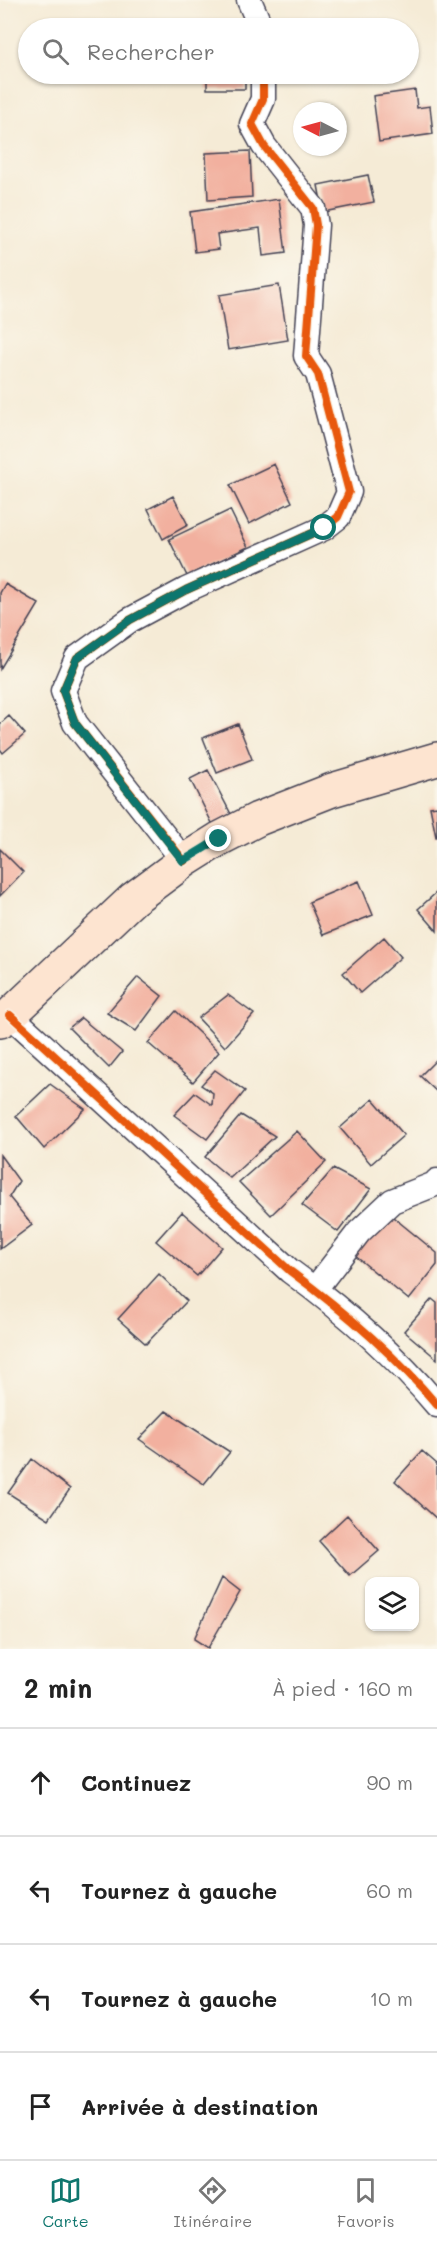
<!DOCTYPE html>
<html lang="fr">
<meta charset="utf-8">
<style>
body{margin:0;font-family:Mali,sans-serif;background:#f2f2f2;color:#222}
.controls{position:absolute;right:18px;bottom:18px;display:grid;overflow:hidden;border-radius:12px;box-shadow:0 2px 4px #0004}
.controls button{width:54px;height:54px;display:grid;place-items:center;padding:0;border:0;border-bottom:2px solid #e0e0e0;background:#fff;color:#222;font:30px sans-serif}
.compass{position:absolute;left:293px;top:102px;width:54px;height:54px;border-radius:50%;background:#fff;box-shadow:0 2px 4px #0004;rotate:276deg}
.stop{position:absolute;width:18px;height:18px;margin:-14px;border:4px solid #0f766e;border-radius:50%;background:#fff}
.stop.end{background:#0f766e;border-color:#fff;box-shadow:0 2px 6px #0008}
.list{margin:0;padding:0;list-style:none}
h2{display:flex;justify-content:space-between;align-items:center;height:78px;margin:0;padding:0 24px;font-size:26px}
h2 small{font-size:20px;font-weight:400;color:#767676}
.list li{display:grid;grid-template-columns:39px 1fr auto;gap:18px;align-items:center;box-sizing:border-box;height:108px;padding:0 24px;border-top:2px solid #e0e0e0}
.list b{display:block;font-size:22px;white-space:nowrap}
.list em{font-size:20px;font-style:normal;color:#767676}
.icon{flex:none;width:33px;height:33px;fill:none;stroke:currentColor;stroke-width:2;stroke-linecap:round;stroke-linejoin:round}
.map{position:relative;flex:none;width:437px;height:1649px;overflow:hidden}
.search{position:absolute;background:#fff;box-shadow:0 2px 4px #0004;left:18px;right:18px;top:18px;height:66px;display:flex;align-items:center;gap:15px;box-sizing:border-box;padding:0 21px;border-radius:33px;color:#767676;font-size:22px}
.sheet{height:510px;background:#fff}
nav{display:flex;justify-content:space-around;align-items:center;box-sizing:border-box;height:84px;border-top:2px solid #e0e0e0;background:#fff;font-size:16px;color:#767676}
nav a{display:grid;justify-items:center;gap:3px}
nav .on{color:#0f766e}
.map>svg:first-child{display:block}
.building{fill:#f2b09f}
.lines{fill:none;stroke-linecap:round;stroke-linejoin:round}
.street-casing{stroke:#424052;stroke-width:27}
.secondary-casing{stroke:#424052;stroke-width:36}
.street{stroke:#fff;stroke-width:24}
.secondary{stroke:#fde4d0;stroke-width:33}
.cycleway-casing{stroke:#fbf7ec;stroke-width:11}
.cycleway{stroke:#e8590c;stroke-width:8}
.route{stroke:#0f766e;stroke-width:8}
</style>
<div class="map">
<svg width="437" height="1649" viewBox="0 0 437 1649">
<rect width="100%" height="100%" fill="#fbf7ec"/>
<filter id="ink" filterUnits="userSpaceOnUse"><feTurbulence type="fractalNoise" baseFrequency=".0167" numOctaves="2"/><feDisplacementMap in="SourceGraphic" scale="12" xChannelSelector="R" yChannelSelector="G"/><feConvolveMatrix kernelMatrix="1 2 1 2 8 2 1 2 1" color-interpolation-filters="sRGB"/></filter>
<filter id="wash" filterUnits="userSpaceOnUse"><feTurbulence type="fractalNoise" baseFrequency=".008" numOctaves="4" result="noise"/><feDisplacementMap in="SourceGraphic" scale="24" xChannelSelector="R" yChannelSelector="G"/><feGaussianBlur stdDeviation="1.35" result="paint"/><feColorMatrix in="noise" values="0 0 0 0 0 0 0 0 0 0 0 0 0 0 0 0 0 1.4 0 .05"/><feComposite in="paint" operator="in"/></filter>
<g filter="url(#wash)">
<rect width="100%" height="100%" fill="#f5ebd6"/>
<g id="blocks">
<path class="building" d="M207,74H245V89H207Z
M415,90L417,108L430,106L433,134L379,142L373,96Z
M250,151L252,197L208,200L206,153Z
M368,175L374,202L323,212L318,185Z
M279,199L286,253L263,256L260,228L217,234L219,249L195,252L190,212Z
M279,285L288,340L228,350L219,295Z
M274,464L292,502L249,524L230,485Z
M173,496L188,525L163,539L148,509Z
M230,510L248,547L187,576L169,539Z
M5,584L39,604L0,669V593Z
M9,716L25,734L3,753L0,749V724Z
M238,724L252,759L217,773L203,738Z
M208,770L233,818L214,827L190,779Z
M437,806V837H436L430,807Z
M0,849L23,872L0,896Z
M359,881L373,915L323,935L309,902Z
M437,892V931L418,909Z
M384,937L401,957L360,993L343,973Z
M138,977L162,996L136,1031L107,1013Z
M228,995L254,1014L225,1047L198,1018Z
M176,1011L219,1052L193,1082L148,1043Z
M81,1018L122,1052L109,1068L69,1028Z
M437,1059V1092L420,1076Z
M215,1070L245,1091L207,1139L174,1115L195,1093L212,1105L213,1093L201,1085Z
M50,1084L85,1109L44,1149L16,1116Z
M373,1099L404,1135L371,1164L340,1128Z
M241,1115L275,1136L230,1178L205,1157Z
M297,1131L326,1162L271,1215L239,1182Z
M0,1155L19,1181L9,1197L32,1225L0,1249Z
M333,1169L371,1189L338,1232L302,1205Z
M182,1212L222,1247L197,1276L156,1241Z
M388,1213L437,1253V1265L409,1300L354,1255Z
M159,1274L187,1301L146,1344L118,1319Z
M432,1299L437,1303V1359L404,1331Z
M166,1411L230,1452L204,1484L139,1439Z
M422,1451L437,1464V1519L395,1481Z
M32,1459L70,1489L49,1519L8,1493Z
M347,1515L379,1551L350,1576L319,1541Z
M222,1578L240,1592L208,1648L194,1639Z"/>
</g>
</g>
<g filter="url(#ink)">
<use href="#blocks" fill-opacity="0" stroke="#424052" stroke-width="1.5"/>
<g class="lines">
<g class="street-casing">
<path id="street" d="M249,0L261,28
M184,861L75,723L63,691L77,658L130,620L186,590L324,528L338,517L349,492L318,374L306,356L316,225L313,208L264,146L252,124L263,99V74
M10,1015L290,1271C343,1310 395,1355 437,1405
M315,1289L359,1232L392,1201L435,1184L437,1181"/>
</g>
<g class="secondary-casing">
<path id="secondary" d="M0,1021L10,1015L133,899L184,861L219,839L258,819L332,790L437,759"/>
</g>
<use href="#street" class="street"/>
<use href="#secondary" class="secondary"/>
<g class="cycleway-casing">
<path id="cycleway" d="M184,861L75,723L63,691L77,658L130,620L186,590L324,528L338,517L349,492L318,374L306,356L316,225L313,208L264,146L252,124L263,99V74
M10,1015L290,1271C343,1310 395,1355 437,1405"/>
</g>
<use href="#cycleway" class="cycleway"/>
</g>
</g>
<g class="lines" filter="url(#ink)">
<path class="route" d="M219,839L183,861L75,723L63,691L77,658L130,620L186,590L324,528"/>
</g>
</svg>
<div class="controls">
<button><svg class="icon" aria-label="layers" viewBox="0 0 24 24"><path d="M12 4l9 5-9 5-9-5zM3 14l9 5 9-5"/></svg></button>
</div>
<svg class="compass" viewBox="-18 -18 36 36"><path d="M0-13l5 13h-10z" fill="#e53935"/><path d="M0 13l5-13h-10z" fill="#767676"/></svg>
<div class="stop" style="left:324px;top:528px"></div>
<div class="stop end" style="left:219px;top:839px"></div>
<div class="search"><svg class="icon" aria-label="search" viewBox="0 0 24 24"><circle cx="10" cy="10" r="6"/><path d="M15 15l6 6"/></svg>Rechercher</div>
</div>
<section class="sheet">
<h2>2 min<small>À pied · 160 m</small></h2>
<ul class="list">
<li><svg class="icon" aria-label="ahead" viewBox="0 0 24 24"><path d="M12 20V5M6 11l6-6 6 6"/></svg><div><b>Continuez</b></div><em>90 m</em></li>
<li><svg class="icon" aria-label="left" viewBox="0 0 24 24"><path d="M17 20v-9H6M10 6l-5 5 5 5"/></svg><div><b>Tournez à gauche</b></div><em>60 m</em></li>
<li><svg class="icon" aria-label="left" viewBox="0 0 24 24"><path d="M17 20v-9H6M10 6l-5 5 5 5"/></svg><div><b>Tournez à gauche</b></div><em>10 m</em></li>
<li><svg class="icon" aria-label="arrive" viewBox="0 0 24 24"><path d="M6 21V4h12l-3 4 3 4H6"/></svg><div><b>Arrivée à destination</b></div></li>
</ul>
</section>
<nav>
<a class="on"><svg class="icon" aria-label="map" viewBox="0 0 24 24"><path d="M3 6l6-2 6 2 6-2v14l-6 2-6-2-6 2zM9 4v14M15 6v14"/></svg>Carte</a>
<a><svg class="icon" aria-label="directions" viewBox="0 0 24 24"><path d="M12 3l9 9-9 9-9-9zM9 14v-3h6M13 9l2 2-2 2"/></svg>Itinéraire</a>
<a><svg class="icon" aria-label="saved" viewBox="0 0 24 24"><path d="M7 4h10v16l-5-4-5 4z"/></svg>Favoris</a>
</nav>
